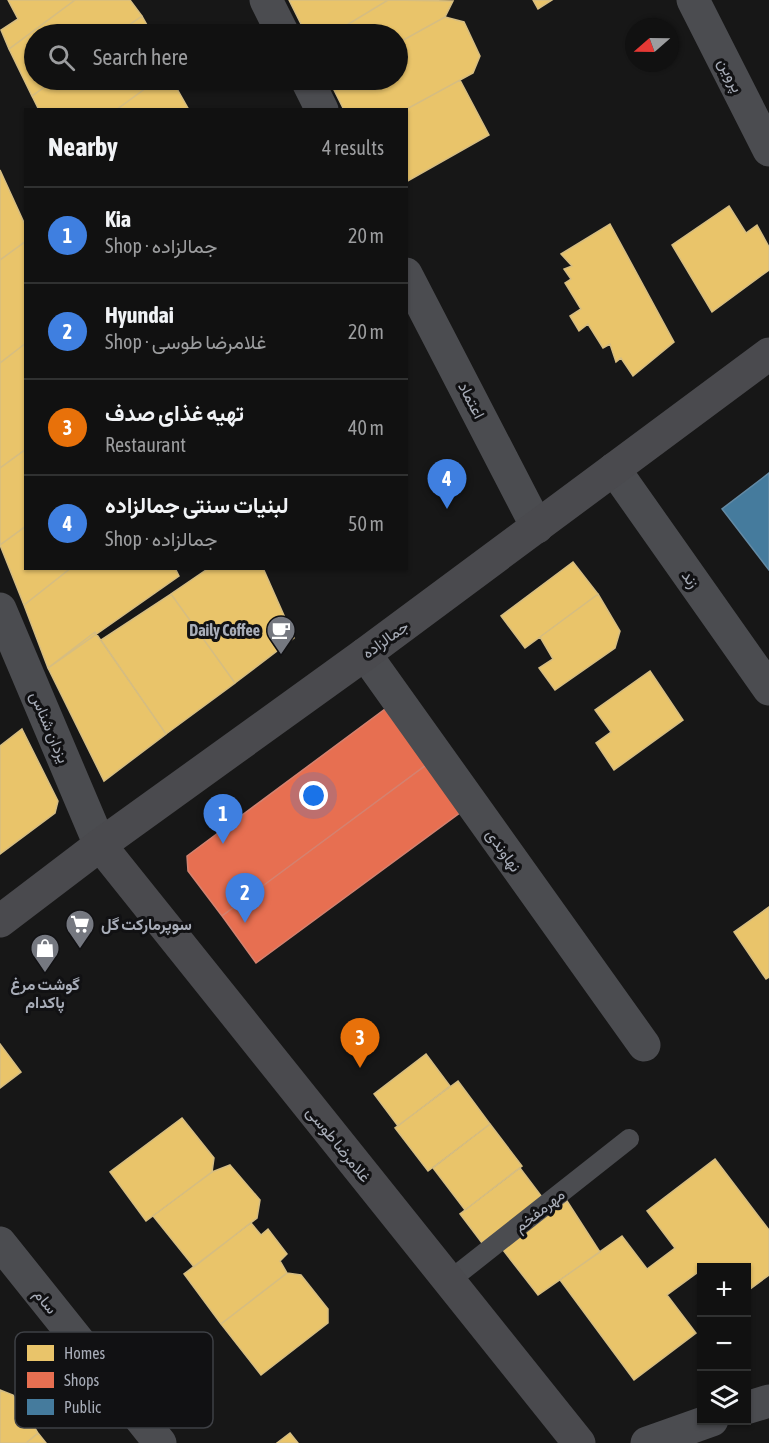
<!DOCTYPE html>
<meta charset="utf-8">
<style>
body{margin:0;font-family:"Asap Condensed",Vazirmatn,sans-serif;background:#1a1a1a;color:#f1f3f6}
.controls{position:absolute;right:18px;bottom:18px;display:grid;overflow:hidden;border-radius:0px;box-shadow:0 2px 4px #0004}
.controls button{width:54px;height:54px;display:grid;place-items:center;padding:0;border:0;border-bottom:2px solid #303131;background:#111;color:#f1f3f6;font:30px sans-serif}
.compass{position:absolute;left:625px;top:18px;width:54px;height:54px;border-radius:50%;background:#111;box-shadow:0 2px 4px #0004;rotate:250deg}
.you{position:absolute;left:314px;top:796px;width:21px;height:21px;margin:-15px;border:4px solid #fff;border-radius:50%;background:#1a73e8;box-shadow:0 0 0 9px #1a73e833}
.badge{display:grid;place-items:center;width:39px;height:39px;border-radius:50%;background:#d93025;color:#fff;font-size:20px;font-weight:700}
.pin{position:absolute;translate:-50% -50px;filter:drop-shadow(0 2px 3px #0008)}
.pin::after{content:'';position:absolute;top:32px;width:21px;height:18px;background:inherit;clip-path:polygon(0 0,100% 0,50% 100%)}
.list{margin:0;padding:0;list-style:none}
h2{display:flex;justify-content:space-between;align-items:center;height:78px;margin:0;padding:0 24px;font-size:26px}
h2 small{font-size:20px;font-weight:400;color:#9c9d9f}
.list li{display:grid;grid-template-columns:39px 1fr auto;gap:18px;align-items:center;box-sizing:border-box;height:96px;padding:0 24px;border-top:2px solid #303131}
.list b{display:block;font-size:22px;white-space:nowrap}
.list p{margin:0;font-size:20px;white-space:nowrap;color:#9c9d9f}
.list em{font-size:20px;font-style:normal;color:#9c9d9f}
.icon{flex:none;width:33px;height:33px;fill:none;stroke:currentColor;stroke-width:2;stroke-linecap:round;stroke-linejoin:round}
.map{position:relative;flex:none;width:769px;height:1443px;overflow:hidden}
.search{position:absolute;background:#111;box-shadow:0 2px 4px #0004;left:24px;top:24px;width:384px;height:66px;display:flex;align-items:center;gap:15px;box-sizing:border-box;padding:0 21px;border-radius:33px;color:#9c9d9f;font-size:22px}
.panel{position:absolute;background:#111;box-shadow:0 2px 4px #0004;left:24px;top:108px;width:384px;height:462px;border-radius:0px}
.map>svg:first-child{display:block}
.homes{fill:#e9c46a;stroke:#d6bd81;stroke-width:1.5}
.shops{fill:#e76f51;stroke:#d48270;stroke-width:1.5}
.public{fill:#457b9d;stroke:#638aa5;stroke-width:1.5}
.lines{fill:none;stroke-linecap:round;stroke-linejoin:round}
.lane{stroke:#4b4c50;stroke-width:20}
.street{stroke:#4b4c50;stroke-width:33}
.secondary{stroke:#4a4a4e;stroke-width:33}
.labels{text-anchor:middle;stroke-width:6;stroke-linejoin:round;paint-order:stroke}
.street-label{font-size:16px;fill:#a8adb8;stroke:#111113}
.poi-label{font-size:16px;font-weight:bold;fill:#a8adb8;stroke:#111113;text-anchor:end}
.key{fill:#111113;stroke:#3e4045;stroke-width:1.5}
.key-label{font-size:16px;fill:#a8adb8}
</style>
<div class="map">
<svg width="769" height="1443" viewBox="0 0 769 1443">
<rect width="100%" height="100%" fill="#171717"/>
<path class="homes" d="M8,0H75L9,49L1,30L18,19Z
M75,0H130L142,16L116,34H34V80H54L32,96L9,49Z
M289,0H388L332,34H306Z
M388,0L453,1L445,17L398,43V34H332Z
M533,0H552L538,9Z
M142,16L152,34H116Z
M445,17L464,22L480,56L473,73L405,110H344L329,80H398V43Z
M54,80H157L116,110H39L32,96Z
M157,80H172L189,110H116Z
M460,80L489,135L406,182V110H405Z
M0,170L26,227V241L0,260Z
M729,206L746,233L757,225L769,247V270L712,312L672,245Z
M610,224L674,342L633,376L621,358L616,362L610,344L603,348L588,324L579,331L570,316L581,309L565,283L571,279L564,269L572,266L561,254Z
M26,241V343L0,363V260Z
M26,343V449L0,468V363Z
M26,449V526L0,545V468Z
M26,526V568H71L24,605L0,545Z
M573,562L598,594L525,648L501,616Z
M71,568H175L179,576L48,668L24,605Z
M209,568H263L294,638L235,683L171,594Z
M171,594L235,683L166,734L101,640Z
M598,594L620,631L615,648L555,690L539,668L553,659L540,637Z
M95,632L166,734L104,781L48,668Z
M650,671L683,720L614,770L596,743L611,732L595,710Z
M22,729L58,801L55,813L0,854V746Z
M769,907V977L766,979L734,932Z
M0,1044L21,1072L0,1088Z
M426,1054L450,1086L398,1126L374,1094Z
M458,1081L490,1124L428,1171L395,1128Z
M182,1118L214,1158L212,1172L146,1221L110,1172Z
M490,1124L522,1166L465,1210L433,1168Z
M715,1159L769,1230V1275L746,1292V1268H702V1279L697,1273L667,1295L696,1333L634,1380L560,1280L622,1236L647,1269L675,1248L647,1211Z
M230,1165L260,1200L257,1218L194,1267L153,1216L212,1172Z
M520,1168L542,1197L482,1243L460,1214Z
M567,1201L600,1252L538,1295L503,1250Z
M251,1223L261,1235L268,1229L287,1254L280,1261L287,1273L221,1324L184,1274Z
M287,1273L301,1275L328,1309V1323L261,1375L221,1324Z
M0,1390L13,1395L27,1415L38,1433L26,1443H0Z
M38,1433L46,1443H26Z
M290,1433L298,1443H277Z"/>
<path class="shops" d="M385,709L426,765L222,916L188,871L187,856Z
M426,765L461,812L256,963L222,916Z"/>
<path class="public" d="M769,473V570L722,509Z"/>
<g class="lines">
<path class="lane" d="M449,1281L629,1139"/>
<path class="street" d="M266,0L283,34
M693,0L769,150
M307,80L322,110
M406,274L537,527
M614,469L769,689
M0,609L100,845
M365,654L644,1045
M0,1243L160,1443
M746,1408L769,1401
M647,1443L712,1420"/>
<path class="secondary" d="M100,845L579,1443
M0,921L100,845L365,654L769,354"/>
</g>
<defs>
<g id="cafe-pin" transform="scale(1.5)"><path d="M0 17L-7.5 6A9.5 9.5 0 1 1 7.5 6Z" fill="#757880" stroke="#111113"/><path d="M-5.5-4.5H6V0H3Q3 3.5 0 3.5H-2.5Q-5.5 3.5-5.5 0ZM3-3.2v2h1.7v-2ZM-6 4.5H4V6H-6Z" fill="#fff"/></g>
<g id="supermarket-pin" transform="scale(1.5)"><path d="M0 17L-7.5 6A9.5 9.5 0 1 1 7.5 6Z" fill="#757880" stroke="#111113"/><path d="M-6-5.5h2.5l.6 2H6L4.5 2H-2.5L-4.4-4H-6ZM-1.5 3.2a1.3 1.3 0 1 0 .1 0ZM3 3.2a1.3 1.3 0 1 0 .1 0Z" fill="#fff"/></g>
<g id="shop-pin" transform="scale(1.5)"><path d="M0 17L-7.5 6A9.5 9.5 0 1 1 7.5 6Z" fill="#757880" stroke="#111113"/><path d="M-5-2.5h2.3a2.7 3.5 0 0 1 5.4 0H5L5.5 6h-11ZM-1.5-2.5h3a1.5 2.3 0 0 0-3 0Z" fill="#fff"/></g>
</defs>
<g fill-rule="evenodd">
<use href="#cafe-pin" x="281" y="630"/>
<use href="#supermarket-pin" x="80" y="924"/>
<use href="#shop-pin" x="45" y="948"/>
</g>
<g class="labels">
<g class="street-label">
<text transform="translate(731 75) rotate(63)" y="6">پروین</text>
<text transform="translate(472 400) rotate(63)" y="6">اعتماد</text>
<text transform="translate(691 579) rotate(55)" y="6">زند</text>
<text transform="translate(385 639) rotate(-36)" y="6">جمالزاده</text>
<text transform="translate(50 727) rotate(67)" y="6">یزدان شناس</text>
<text transform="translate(504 850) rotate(55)" y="6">نهاوندی</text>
<text transform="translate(339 1144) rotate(51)" y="6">غلامرضا طوسی</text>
<text transform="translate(539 1210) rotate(-38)" y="6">مهرمفخم</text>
<text transform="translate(46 1301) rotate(51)" y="6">سام</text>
</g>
<g class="poi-label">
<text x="260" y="636">Daily Coffee</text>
<text x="101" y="930" text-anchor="start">سوپرمارکت گل</text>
<text x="45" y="990" text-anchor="middle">گوشت مرغ<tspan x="45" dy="18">پاکدام</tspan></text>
</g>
</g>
<rect x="15" y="1332" width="198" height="96" rx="9" class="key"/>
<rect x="27" y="1345" width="27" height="16" fill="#e9c46a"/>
<rect x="27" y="1372" width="27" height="16" fill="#e76f51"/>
<rect x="27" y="1399" width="27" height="16" fill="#457b9d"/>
<g class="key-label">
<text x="64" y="1359">Homes</text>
<text x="64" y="1386">Shops</text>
<text x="64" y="1413">Public</text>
</g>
</svg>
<div class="controls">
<button>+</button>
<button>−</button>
<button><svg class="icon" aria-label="layers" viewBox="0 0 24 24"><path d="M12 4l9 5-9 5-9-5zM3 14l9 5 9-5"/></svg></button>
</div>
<svg class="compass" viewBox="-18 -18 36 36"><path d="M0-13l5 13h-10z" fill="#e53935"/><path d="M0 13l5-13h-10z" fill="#9c9d9f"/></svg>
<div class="you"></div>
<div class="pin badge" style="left:223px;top:844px;background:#3f7fe0">1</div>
<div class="pin badge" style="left:245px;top:923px;background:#3f7fe0">2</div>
<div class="pin badge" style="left:360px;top:1068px;background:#e8710a">3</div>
<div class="pin badge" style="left:447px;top:509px;background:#3f7fe0">4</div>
<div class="search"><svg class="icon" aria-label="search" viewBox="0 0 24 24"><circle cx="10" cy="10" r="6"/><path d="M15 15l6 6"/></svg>Search here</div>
<section class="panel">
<h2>Nearby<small>4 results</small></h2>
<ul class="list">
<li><span class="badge" style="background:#3f7fe0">1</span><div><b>Kia</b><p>Shop · جمالزاده</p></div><em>20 m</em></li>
<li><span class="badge" style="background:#3f7fe0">2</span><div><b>Hyundai</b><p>Shop · غلامرضا طوسی</p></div><em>20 m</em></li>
<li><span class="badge" style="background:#e8710a">3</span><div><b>تهیه غذای صدف</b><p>Restaurant</p></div><em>40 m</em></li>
<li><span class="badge" style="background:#3f7fe0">4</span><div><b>لبنیات سنتی جمالزاده</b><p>Shop · جمالزاده</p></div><em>50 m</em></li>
</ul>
</section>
</div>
